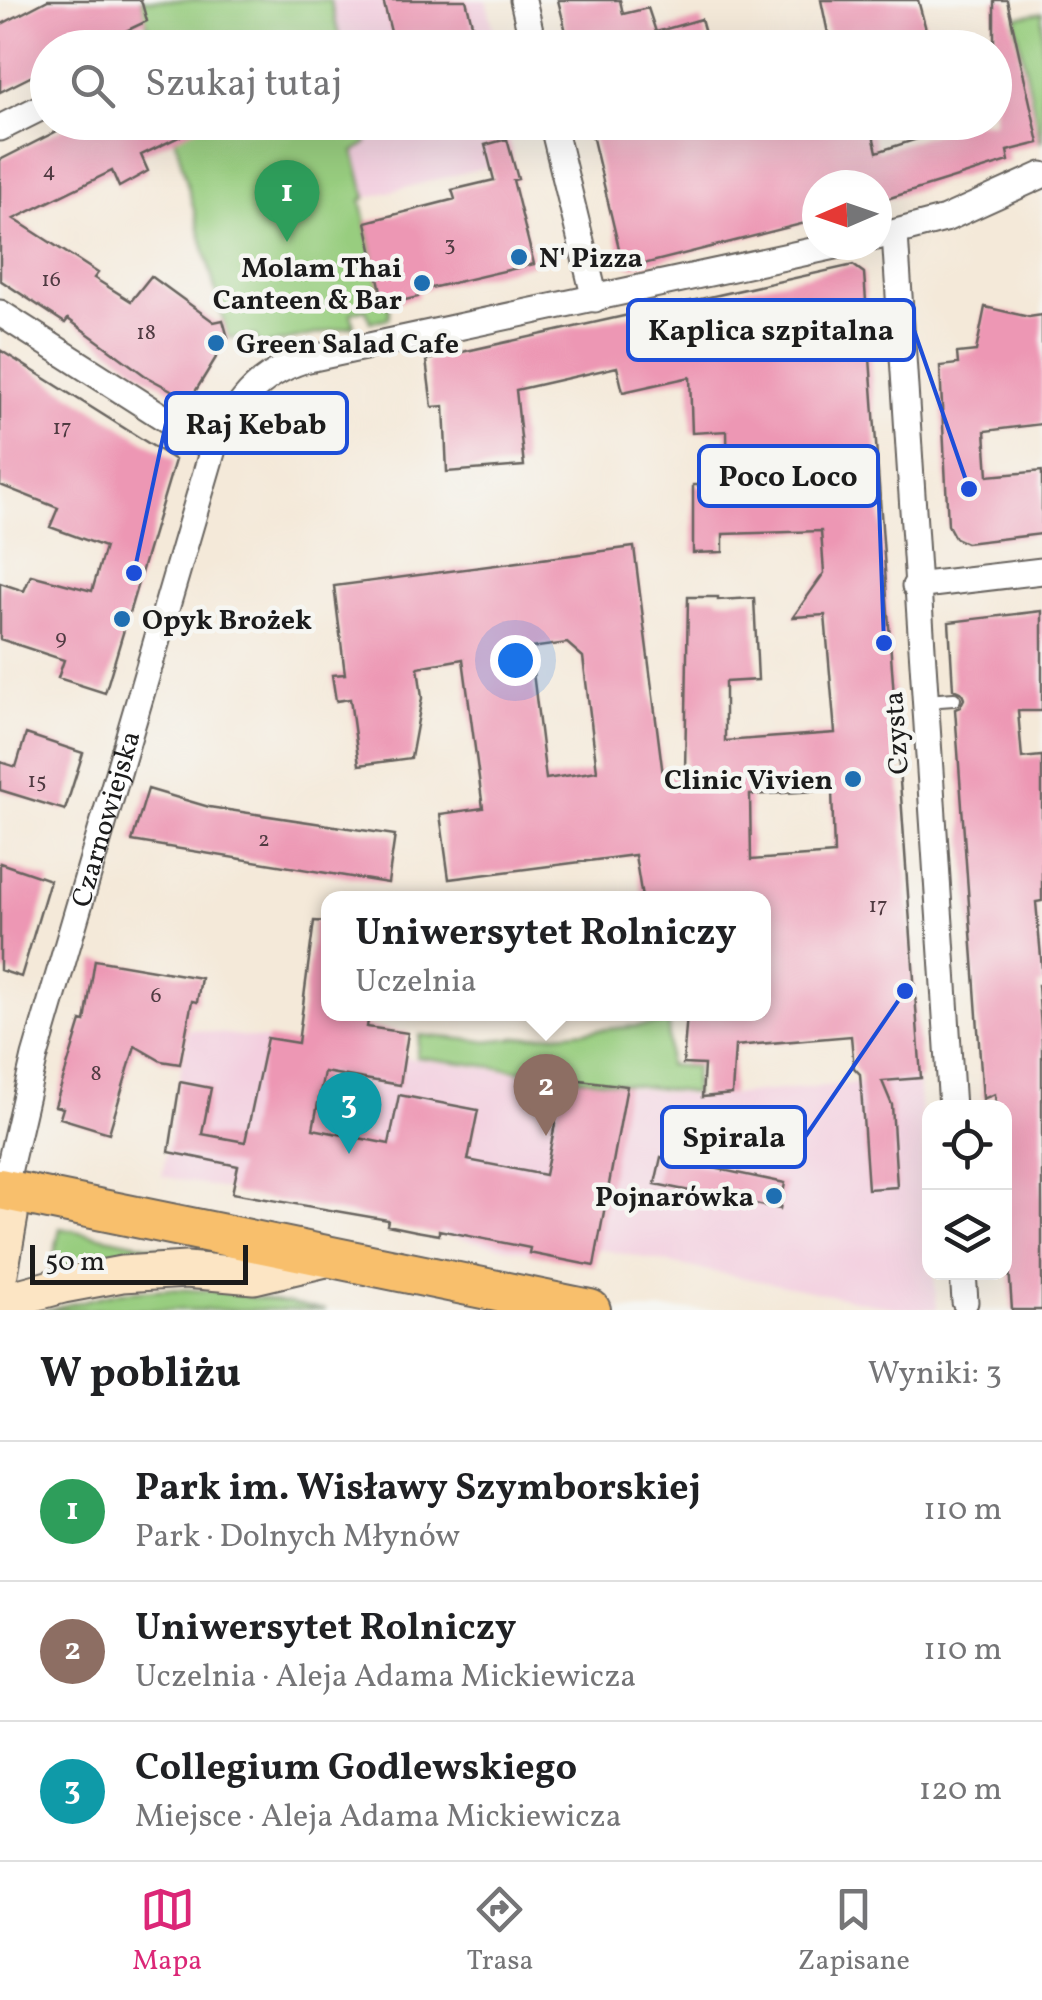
<!DOCTYPE html>
<html lang="pl">
<meta charset="utf-8">
<style>
body{margin:0;font-family:Vollkorn,serif;background:#f2f2f2;color:#202124}
.controls{position:absolute;right:30px;bottom:30px;display:grid;overflow:hidden;border-radius:20px;box-shadow:0 10px 40px #0002}
.controls button{width:90px;height:90px;display:grid;place-items:center;padding:0;border:0;border-bottom:2px solid #e0e0e0;background:#fff;color:#202124;font:50px sans-serif}
.compass{position:absolute;left:802px;top:170px;width:90px;height:90px;border-radius:50%;background:#fff;box-shadow:0 10px 40px #0002;rotate:268deg}
.scale{position:absolute;left:30px;bottom:25px;width:218px;box-sizing:border-box;padding-left:10px;border:5px solid #1c1c1c;border-top:0;font-size:28px;line-height:35px;white-space:nowrap;color:#1c1c1c;-webkit-text-stroke:8px #f6f6f2;paint-order:stroke}
.you{position:absolute;left:515px;top:660px;width:35px;height:35px;margin:-25px;border:8px solid #fff;border-radius:50%;background:#1a73e8;box-shadow:0 0 0 15px #1a73e833}
.badge{display:grid;place-items:center;width:65px;height:65px;border-radius:50%;background:#db2777;color:#fff;font-size:32px;font-weight:700}
.pin{position:absolute;translate:-50% -82px;filter:drop-shadow(0 2px 5px #0008)}
.pin::after{content:'';position:absolute;top:52px;width:35px;height:30px;background:inherit;clip-path:polygon(0 0,100% 0,50% 100%)}
.popup{position:absolute;left:321px;top:891px;width:450px;height:130px;box-sizing:border-box;display:grid;place-content:center;border-radius:20px;background:#fff;filter:drop-shadow(0 2px 8px #0005);font-size:32px;white-space:nowrap;color:#757577}
.popup b{font-size:38px;color:#202124}
.popup::after{content:'';position:absolute;left:50%;top:100%;margin-left:-20px;border:20px solid transparent;border-top-color:#fff}
.list{margin:0;padding:0;list-style:none}
h2{display:flex;justify-content:space-between;align-items:center;height:130px;margin:0;padding:0 40px;font-size:42px}
h2 small{font-size:32px;font-weight:400;color:#757577}
.list li{display:grid;grid-template-columns:65px 1fr auto;gap:30px;align-items:center;box-sizing:border-box;height:140px;padding:0 40px;border-top:2px solid #e0e0e0}
.list b{display:block;font-size:38px;white-space:nowrap}
.list p{margin:0;font-size:32px;white-space:nowrap;color:#757577}
.list em{font-size:32px;font-style:normal;color:#757577}
.icon{flex:none;width:55px;height:55px;fill:none;stroke:currentColor;stroke-width:2;stroke-linecap:round;stroke-linejoin:round}
.map{position:relative;flex:none;width:1042px;height:1310px;overflow:hidden}
.search{position:absolute;background:#fff;box-shadow:0 10px 40px #0002;left:30px;right:30px;top:30px;height:110px;display:flex;align-items:center;gap:25px;box-sizing:border-box;padding:0 35px;border-radius:55px;color:#757577;font-size:38px}
.sheet{height:550px;background:#fff}
nav{display:flex;justify-content:space-around;align-items:center;box-sizing:border-box;height:140px;border-top:2px solid #e0e0e0;background:#fff;font-size:28px;color:#757577}
nav a{display:grid;justify-items:center;gap:5px}
nav .on{color:#db2777}
.map>svg:first-child{display:block}
.built{fill:#f3cfdf}
.green{fill:#98cd7f;stroke:#5a744e;stroke-width:2.5}
.building{fill:#ed97b4;fill-rule:evenodd}
.lines{fill:none;stroke-linecap:round;stroke-linejoin:round}
.service-casing{stroke:#68645e;stroke-width:16}
.minor-casing{stroke:#68645e;stroke-width:29}
.secondary-casing{stroke:#68645e;stroke-width:39}
.primary-casing{stroke:#68645e;stroke-width:44}
.service{stroke:#fff;stroke-width:12}
.minor{stroke:#fff;stroke-width:25}
.secondary{stroke:#fce5c4;stroke-width:35}
.primary{stroke:#f8bf6c;stroke-width:40}
.poi-dot{fill:#1f6fb2;stroke:#f6f6f2;stroke-width:4}
.labels{text-anchor:middle;stroke-width:9;stroke-linejoin:round;paint-order:stroke}
.number-label{font-size:22px;fill:#503b42}
.poi-label{font-size:28px;font-weight:bold;fill:#1c1c1c;stroke:#f6f6f2;text-anchor:start}
.street-label{font-size:28px;fill:#1c1c1c;stroke:#f6f6f2}
.leader{fill:none;stroke:#1d4ed8;stroke-width:4}
.callout-dot{fill:#1d4ed8;stroke:#f6f6f2;stroke-width:4}
.callout{fill:#f6f6f2;stroke:#1d4ed8;stroke-width:4}
.callout-label{font-size:30px;text-anchor:middle;font-weight:bold;fill:#1c1c1c}
</style>
<div class="map">
<svg width="1042" height="1310" viewBox="0 0 1042 1310">
<rect width="100%" height="100%" fill="#f6f6f2"/>
<filter id="ink" filterUnits="userSpaceOnUse"><feTurbulence type="fractalNoise" baseFrequency=".01" numOctaves="2"/><feDisplacementMap in="SourceGraphic" scale="20" xChannelSelector="R" yChannelSelector="G"/><feConvolveMatrix kernelMatrix="1 2 1 2 8 2 1 2 1" color-interpolation-filters="sRGB"/></filter>
<filter id="wash" filterUnits="userSpaceOnUse"><feTurbulence type="fractalNoise" baseFrequency=".0048" numOctaves="4" result="noise"/><feDisplacementMap in="SourceGraphic" scale="40" xChannelSelector="R" yChannelSelector="G"/><feGaussianBlur stdDeviation="2.25" result="paint"/><feColorMatrix in="noise" values="0 0 0 0 0 0 0 0 0 0 0 0 0 0 0 0 0 1.4 0 .05"/><feComposite in="paint" operator="in"/></filter>
<g filter="url(#wash)">
<rect width="100%" height="100%" fill="#f4e9d9"/>
<path class="built" d="M310,0H486L498,47H322Z
M341,123H507L513,160L361,199Z
M188,1029L702,1097L918,1078L929,1216L930,1272L934,1273L937,1309L905,1310L600,1249H597L594,1266L162,1176Z"/>
<path class="green" d="M141,0H330L342,47H153Z
M1042,12V142H1041L1016,25L1017,17Z
M171,123H361L367,143L354,152L366,198L361,200L384,304H389V318L370,322L366,309L351,313L354,326L261,346L255,336L228,338Z
M669,1023L668,1065L695,1067L694,1093L416,1057L420,1035L484,1041Z
M60,1228L170,1250V1252L112,1257L51,1269Z
M169,1289L217,1291L326,1310H45L120,1292Z"/>
<g id="blocks">
<path class="building" d="M48,0H141L147,21L90,48H48V68L0,92V25Z
M383,0H466L478,48H395Z
M558,0H620L623,14L648,8L656,32L701,19L709,48H570Z
M821,0H918L931,48H831Z
M994,0H1007L1039,143L1007,151L1009,161L877,202V185H817V220L632,267L622,261L589,122H778L780,132L833,122H870L877,152L970,122H994Z
M75,122H210L141,155L148,171L119,187L112,171L14,219L98,273L94,278L131,301L151,276L214,322L223,320L228,338L190,400L147,377L68,319L65,323L0,280V160Z
M507,139L518,179L513,180L534,264L418,291V297L384,305L366,222L455,199L452,190L494,180L485,145Z
M853,265L864,273L921,1078L882,1081L892,1105L897,1187L868,1189L860,1074L854,1068L851,1036L735,1046L732,1094L702,1097L704,1065L683,1064L687,1014H764V898H642L635,855L449,879L440,814L483,808L463,659L418,667L422,698L411,758L359,765L350,699L336,701L332,675L345,674L334,586L634,547L663,775L685,773L688,597H718V600L754,598L758,680L725,682V741L835,733L825,615L793,617L824,573L821,531L723,534V552L693,553V485H728L727,431L692,433L690,377L623,392L617,367L516,390L524,466L447,472L444,406L432,407L426,360ZM567,643L583,657L597,771L546,779L530,648ZM832,790L834,854L751,860L750,795Z
M985,307L1029,317L1042,315V424L985,431L988,476L1042,471V534L966,543L955,538L948,525L940,366L958,364L957,353L976,351Z
M0,350L175,460L105,693L58,678L64,660L0,639V583L24,591L31,575L92,591L105,547L50,527L58,508L0,485Z
M1042,611V711H1018L1022,758L1042,756V901L1036,902L1042,968V985H1038L1042,1041V1310H1012L1008,1252H1004V1108H996L995,1094L983,1099L955,709L960,707L964,699L962,693L953,689L949,622Z
M26,734L83,753L65,810L0,790V762L16,767Z
M148,789L209,807L395,835L388,883L132,841Z
M0,863L50,880L21,977L0,970Z
M314,921L328,922V1014H369L367,1027L408,1033L400,1085L324,1072L313,1129L389,1144L399,1095L478,1110L468,1160L545,1175L564,1078L627,1086L594,1266L529,1253L530,1248L439,1230V1235L416,1231L387,1225L388,1220L232,1193L238,1166L169,1152L180,1082L211,1088L202,1134L245,1142L267,1038L298,1043Z
M95,960L201,978L197,1002L192,1001L180,1064L161,1061L135,1046L109,1133L60,1118L63,1108L55,1106L81,1021L85,1022Z
M661,1157L785,1183L780,1209L655,1184Z"/>
</g>
</g>
<g filter="url(#ink)">
<use href="#blocks" fill-opacity="0" stroke="#68645e" stroke-width="2.5"/>
<g class="lines">
<g class="service-casing">
<path id="service" d="M925,701L954,699"/>
</g>
<g class="minor-casing">
<g id="minor">
<path d="M523,0L534,48"/>
<path d="M552,122L595,299"/>
<path d="M0,128L48,104"/>
<path d="M895,234L952,1108"/>
<path d="M877,237L945,219L1042,175"/>
<path d="M0,313L213,449"/>
<path d="M915,586L1042,571"/>
<path id="s1" d="M4,1190L35,1056L213,449C238,405 254,376 304,360L840,245"/>
<path d="M963,1272L965,1302"/>
</g>
</g>
<g class="secondary-casing">
<path id="secondary" d="M0,1192L4,1190L10,1216L0,1273
M0,1302L63,1285L122,1274L186,1270L254,1276L330,1258"/>
</g>
<g class="primary-casing">
<path id="primary" d="M0,1189L590,1310"/>
</g>
<use href="#service" class="service"/>
<use href="#minor" class="minor"/>
<use href="#secondary" class="secondary"/>
<use href="#primary" class="primary"/>
</g>
</g>
<g class="poi-dot">
<circle cx="519" cy="257" r="10"/>
<circle cx="422" cy="283" r="10"/>
<circle cx="216" cy="343" r="10"/>
<circle cx="122" cy="619" r="10"/>
<circle cx="853" cy="779" r="10"/>
<circle cx="774" cy="1196" r="10"/>
</g>
<g class="labels">
<g class="number-label">
<text x="49" y="177">4</text>
<text x="450" y="250">3</text>
<text x="51" y="286">16</text>
<text x="146" y="339">18</text>
<text x="62" y="434">17</text>
<text x="61" y="644">9</text>
<text x="37" y="787">15</text>
<text x="264" y="846">2</text>
<text x="878" y="912">17</text>
<text x="156" y="1002">6</text>
<text x="96" y="1080">8</text>
</g>
<g class="poi-label">
<text x="539" y="267">N' Pizza</text>
<text x="402" y="277" text-anchor="end">Molam Thai<tspan x="402" dy="32">Canteen &amp; Bar</tspan></text>
<text x="236" y="353">Green Salad Cafe</text>
<text x="142" y="629">Opyk Brożek</text>
<text x="833" y="789" text-anchor="end">Clinic Vivien</text>
<text x="754" y="1206" text-anchor="end">Pojnarówka</text>
</g>
<g class="street-label">
<text transform="translate(895 733) rotate(-94)" y="10">Czysta</text>
<text dy="10" stroke="none"><textPath href="#s1" startOffset="385">Czarnowiejska</textPath></text>
</g>
</g>
<path class="leader" d="M969 489L914 330M134 573L166 423M884 643L878 476M905 991L805 1137"/>
<g class="callout-dot">
<circle cx="969" cy="489" r="10"/>
<circle cx="134" cy="573" r="10"/>
<circle cx="884" cy="643" r="10"/>
<circle cx="905" cy="991" r="10"/>
</g>
<g class="callout">
<rect x="628" y="300" width="286" height="60" rx="10"/>
<rect x="166" y="393" width="181" height="60" rx="10"/>
<rect x="699" y="446" width="179" height="60" rx="10"/>
<rect x="662" y="1107" width="143" height="60" rx="10"/>
</g>
<g class="callout-label">
<text x="771" y="340">Kaplica szpitalna</text>
<text x="256" y="434">Raj Kebab</text>
<text x="788" y="486">Poco Loco</text>
<text x="734" y="1147">Spirala</text>
</g>
</svg>
<div class="controls">
<button><svg class="icon" aria-label="locate" viewBox="0 0 24 24"><circle cx="12" cy="12" r="6"/><path d="M12 2v4M12 18v4M2 12h4M18 12h4"/></svg></button>
<button><svg class="icon" aria-label="layers" viewBox="0 0 24 24"><path d="M12 4l9 5-9 5-9-5zM3 14l9 5 9-5"/></svg></button>
</div>
<svg class="compass" viewBox="-18 -18 36 36"><path d="M0-13l5 13h-10z" fill="#e53935"/><path d="M0 13l5-13h-10z" fill="#757577"/></svg>
<div class="scale">50 m</div>
<div class="you"></div>
<div class="pin badge" style="left:287px;top:242px;background:#2e9e5b">1</div>
<div class="pin badge" style="left:546px;top:1136px;background:#8d6e63">2</div>
<div class="popup"><b>Uniwersytet Rolniczy</b>Uczelnia</div>
<div class="pin badge" style="left:349px;top:1154px;background:#0f9aa8">3</div>
<div class="search"><svg class="icon" aria-label="search" viewBox="0 0 24 24"><circle cx="10" cy="10" r="6"/><path d="M15 15l6 6"/></svg>Szukaj tutaj</div>
</div>
<section class="sheet">
<h2>W pobliżu<small>Wyniki: 3</small></h2>
<ul class="list">
<li><span class="badge" style="background:#2e9e5b">1</span><div><b>Park im. Wisławy Szymborskiej</b><p>Park · Dolnych Młynów</p></div><em>110 m</em></li>
<li><span class="badge" style="background:#8d6e63">2</span><div><b>Uniwersytet Rolniczy</b><p>Uczelnia · Aleja Adama Mickiewicza</p></div><em>110 m</em></li>
<li><span class="badge" style="background:#0f9aa8">3</span><div><b>Collegium Godlewskiego</b><p>Miejsce · Aleja Adama Mickiewicza</p></div><em>120 m</em></li>
</ul>
</section>
<nav>
<a class="on"><svg class="icon" aria-label="map" viewBox="0 0 24 24"><path d="M3 6l6-2 6 2 6-2v14l-6 2-6-2-6 2zM9 4v14M15 6v14"/></svg>Mapa</a>
<a><svg class="icon" aria-label="directions" viewBox="0 0 24 24"><path d="M12 3l9 9-9 9-9-9zM9 14v-3h6M13 9l2 2-2 2"/></svg>Trasa</a>
<a><svg class="icon" aria-label="saved" viewBox="0 0 24 24"><path d="M7 4h10v16l-5-4-5 4z"/></svg>Zapisane</a>
</nav>
